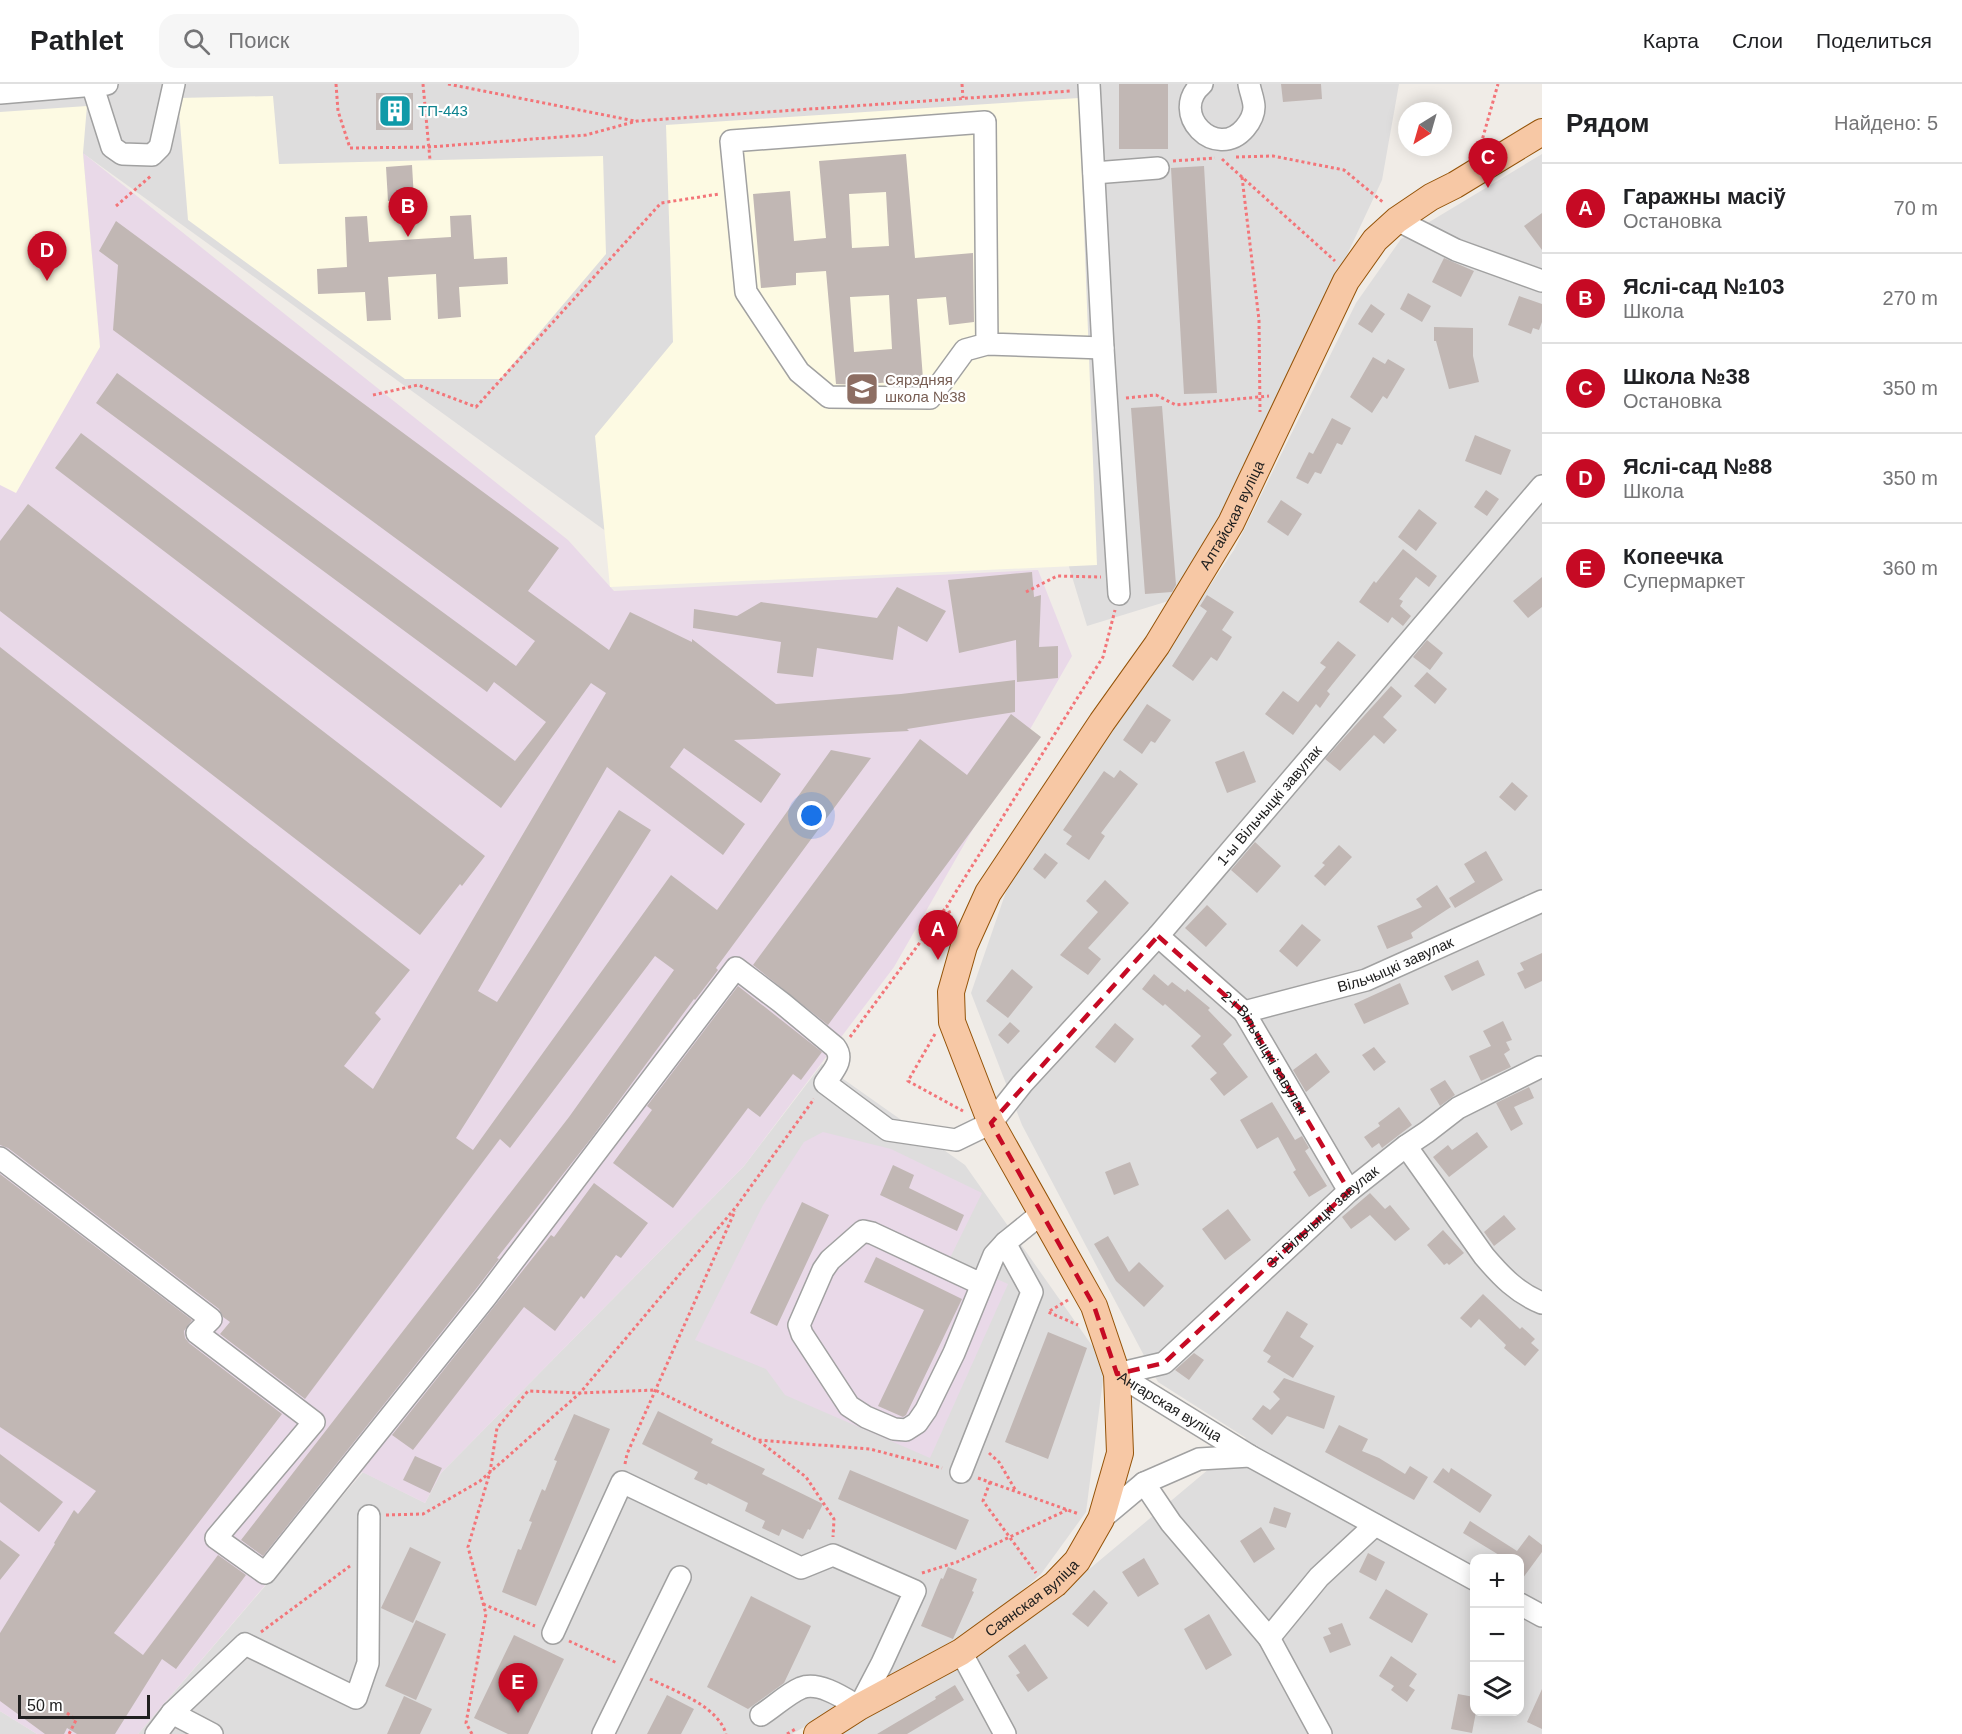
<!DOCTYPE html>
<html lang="ru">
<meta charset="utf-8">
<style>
body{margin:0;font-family:Helvetica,sans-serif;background:#f6f6f6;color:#202124}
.controls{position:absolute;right:18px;bottom:18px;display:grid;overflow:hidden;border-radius:12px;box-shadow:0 3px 15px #0003}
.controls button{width:54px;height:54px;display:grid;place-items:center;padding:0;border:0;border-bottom:2px solid #e0e0e0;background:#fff;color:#202124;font:30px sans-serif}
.compass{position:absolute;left:1398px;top:18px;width:54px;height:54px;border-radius:50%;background:#fff;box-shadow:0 3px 15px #0003;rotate:217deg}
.scale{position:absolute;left:18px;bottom:15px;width:132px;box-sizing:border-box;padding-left:6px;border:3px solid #202020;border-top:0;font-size:16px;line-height:21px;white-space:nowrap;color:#202020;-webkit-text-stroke:4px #fff;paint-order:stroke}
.you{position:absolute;left:812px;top:732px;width:21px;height:21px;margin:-15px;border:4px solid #fff;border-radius:50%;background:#1a73e8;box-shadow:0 0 0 9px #1a73e833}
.badge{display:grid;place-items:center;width:39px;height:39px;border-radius:50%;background:#c60a24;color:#fff;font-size:20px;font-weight:700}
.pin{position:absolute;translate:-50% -50px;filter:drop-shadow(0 2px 3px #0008)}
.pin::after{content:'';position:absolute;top:32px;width:21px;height:18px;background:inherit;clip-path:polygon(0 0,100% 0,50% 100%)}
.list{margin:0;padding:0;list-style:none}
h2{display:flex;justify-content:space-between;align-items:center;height:78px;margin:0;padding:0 24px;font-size:26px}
h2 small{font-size:20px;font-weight:400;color:#757577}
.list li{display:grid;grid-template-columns:39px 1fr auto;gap:18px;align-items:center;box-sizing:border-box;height:90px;padding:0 24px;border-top:2px solid #e0e0e0}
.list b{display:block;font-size:22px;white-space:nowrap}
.list p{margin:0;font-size:20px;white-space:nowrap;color:#757577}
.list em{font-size:20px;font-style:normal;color:#757577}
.icon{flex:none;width:33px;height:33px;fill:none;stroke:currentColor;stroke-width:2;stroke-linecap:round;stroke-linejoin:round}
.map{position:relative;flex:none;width:1542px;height:1650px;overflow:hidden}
header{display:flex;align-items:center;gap:36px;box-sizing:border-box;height:84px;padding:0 30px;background:#fff;border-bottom:2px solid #e0e0e0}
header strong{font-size:28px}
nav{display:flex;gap:33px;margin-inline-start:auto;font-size:21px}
.search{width:420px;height:54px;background:#f6f6f6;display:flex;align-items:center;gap:15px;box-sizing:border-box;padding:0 21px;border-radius:18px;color:#757577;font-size:22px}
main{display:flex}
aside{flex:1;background:#fff}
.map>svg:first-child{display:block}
.residential{fill:#dedddd;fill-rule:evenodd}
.industrial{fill:#e9d9e8}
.education{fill:#fdfae3}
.building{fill:#c1b7b4;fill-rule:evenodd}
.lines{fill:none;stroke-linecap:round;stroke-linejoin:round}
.minor-casing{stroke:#a1a1a1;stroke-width:24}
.major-casing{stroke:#945308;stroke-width:28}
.path{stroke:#f37579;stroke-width:3;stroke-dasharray:3 3;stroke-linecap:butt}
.minor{stroke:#fff;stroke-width:21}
.major{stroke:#f7c8a5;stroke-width:26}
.marked{fill:none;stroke:#c60a24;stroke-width:4.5;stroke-dasharray:12 8;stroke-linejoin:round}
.labels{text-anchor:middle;stroke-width:4.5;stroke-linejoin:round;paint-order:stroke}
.culture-label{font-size:15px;fill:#0d838f;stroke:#fff;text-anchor:start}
.education-label{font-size:15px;fill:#785e54;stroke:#fff;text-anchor:start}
.street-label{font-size:15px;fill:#202020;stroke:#fff}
</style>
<header>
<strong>Pathlet</strong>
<div class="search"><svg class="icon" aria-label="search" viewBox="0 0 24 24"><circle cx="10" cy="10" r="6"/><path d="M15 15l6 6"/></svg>Поиск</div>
<nav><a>Карта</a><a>Слои</a><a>Поделиться</a></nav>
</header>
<main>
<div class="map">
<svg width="1542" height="1650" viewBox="0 0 1542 1650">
<rect width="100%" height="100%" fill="#f0ece7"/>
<path class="residential" d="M0,0H1399L1382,96L1188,511L1087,542L1063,463L643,474L84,70L100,263L0,386Z
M1542,70V1650H832L1050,1518L1246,1354L1158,1298L1022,1041L971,909L1009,799L1234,466L1356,219L1401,155ZM1474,1474H1520V1628H1474Z
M822,980L965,1081L1105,1280L1086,1428L1041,1490L1000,1526L962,1551L792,1650H138L363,1388L425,1419L441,1389L744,1082Z
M0,1627L37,1650H0Z"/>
<path class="industrial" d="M83,69L568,456L614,507L1038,486L1072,572L894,883L744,1082L441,1389L425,1419L362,1388L138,1650H37L0,1627V390L100,263Z
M823,1048L891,1065L982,1109L950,1174L1008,1200L930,1374L785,1311L766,1285L695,1256L763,1121L804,1058Z"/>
<path class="education" d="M273,12L279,80L603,72L606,170L500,295H405L188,136L178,14Z
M1079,14L1097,481L610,503L595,352L673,258L666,41Z
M87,22L83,69L100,263L16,409L0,401V28Z"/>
<path class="building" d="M1119,0H1168V65H1119Z
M1281,0H1321L1322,15L1283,18Z
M376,9H413V46H376Z
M906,70L915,174L973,169L974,238L949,241L946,213L917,215L923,295L858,301L836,300L826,187L796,189V201L761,204L753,110L790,107L794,157L826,154L819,77ZM886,108L889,162L852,164L849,110ZM889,211L892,265L854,268L850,213Z
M412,81L414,115L388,117L386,83Z
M1204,82L1217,309L1184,310L1171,84Z
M1542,129V166L1524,142Z
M471,131L474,175L507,173L508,200L459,203L461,233L438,235L436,190L388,193L391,236L367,237L365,208L318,210L317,185L347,183L345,133L367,132L369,158L451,153L450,132Z
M116,137L559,464L528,507L609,566L630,528L692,558V555L776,620L901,610L1015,596V628L907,645L909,647L734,656L781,690L761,719L684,664L670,683L745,740L723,771L607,683L478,907L497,918L619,726L651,746L456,1054L473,1066L671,791L717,826L831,666L871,674L716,884L718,886L695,916L694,915L593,1052L497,1174L499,1175L476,1205L263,1472L241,1456L569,1033L674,886L655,872L510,1064L500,1055L305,1315L220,1250L230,1238L223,1233L219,1225L8,1064L0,1061V563L410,886L375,929L381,935L344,982L373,1005L606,609L591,599L501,724L55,384L81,349L515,677L546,638L494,598L487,608L96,319L117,289L516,582L535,557L113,246L118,181L99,167Z
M1444,174L1474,187L1461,213L1432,198Z
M1408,209L1431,222L1422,238L1400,225Z
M1519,212L1542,220V238L1539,246L1533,244L1531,250L1508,241Z
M1371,220L1385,230L1372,249L1358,240Z
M1434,243L1473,244V272L1479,298L1449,305L1436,257H1434Z
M1373,273L1385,280L1388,275L1405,285L1387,315L1383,312L1372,329L1350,313Z
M1162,322L1176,501L1172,508L1145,510L1131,324Z
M1332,334L1351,344L1342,361L1337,359L1321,390L1315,388L1308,400L1296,394L1309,368L1313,370Z
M1475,351L1511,366L1501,391L1465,377Z
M1486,406L1499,415L1487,432L1474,423Z
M1281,416L1302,430L1288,452L1267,438Z
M28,420L485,772L462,802L460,800L420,851L0,527V457Z
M1419,425L1437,439L1416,467L1398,453Z
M1403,465L1437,492L1429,503L1416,493L1399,515L1403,517L1400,522L1411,532L1403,542L1392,533L1388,539L1359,518L1374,497L1376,499Z
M1032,488L1034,513L1041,511L1039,563L1058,562V594L1017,598L1016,556L959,569L948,496Z
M1542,493V523L1528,534L1513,517Z
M897,503L946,527L927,558L898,542L893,576L817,564L813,593L777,589L781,558L693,544L694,525L737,532L761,518L877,534Z
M1207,511L1234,528L1222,546L1232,553L1217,577L1211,573L1193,597L1172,582L1207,527L1200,522Z
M1427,556L1443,569L1430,586L1413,573Z
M1338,557L1356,571L1327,607L1330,610L1320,624L1316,620L1293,651L1265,630L1283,607L1298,618L1326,583L1320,579Z
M1427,588L1447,605L1435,620L1414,602Z
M1391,602L1402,612L1383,633L1397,646L1384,660L1374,651L1340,687L1325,675Z
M1147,620L1171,636L1155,659L1151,657L1142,670L1123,656Z
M1011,630L1041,653L828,941L753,881L920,655L967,691Z
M1244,667L1256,698L1227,709L1215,678Z
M1120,686L1138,700L1101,749L1105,752L1089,776L1066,760L1072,752L1063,746L1104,687L1114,694Z
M1512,698L1528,712L1515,727L1499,713Z
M1255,758L1281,782L1257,809L1231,786Z
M1339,761L1352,773L1325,802L1314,792L1325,781L1322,779Z
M1486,767L1503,796L1455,824L1449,814L1475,798L1464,780Z
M1045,769L1058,779L1045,795L1033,785Z
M1105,796L1129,819L1088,864L1101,875L1088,891L1060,871L1098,828L1086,817Z
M1437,801L1451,823L1411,849L1413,854L1387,865L1377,842L1422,823L1416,815Z
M1207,821L1227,840L1206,863L1185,844Z
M1302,840L1321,856L1297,883L1279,867Z
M1542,869V897L1525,905L1517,889L1524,886L1520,879Z
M1478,876L1485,891L1452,907L1444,892Z
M1012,885L1033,903L1008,934L986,917Z
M1154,890L1168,902L1172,898L1185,908L1187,905L1210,924L1208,926L1232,951L1223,960L1248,993L1224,1012L1210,995L1217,989L1191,962L1201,952L1165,920L1163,922L1142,905Z
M1400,899L1409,920L1364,940L1354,920Z
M738,902L822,968L801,996L793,990L760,1033L748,1024L673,1124L613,1079L652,1026L647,1022Z
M1503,937L1512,956L1506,958L1510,966L1504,970L1511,983L1481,997L1469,972L1491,962L1483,947Z
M1010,938L1020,947L1008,960L998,951Z
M1115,939L1134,955L1115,979L1095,963Z
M1374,963L1386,978L1374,987L1362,971Z
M1316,969L1330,988L1306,1008L1293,986Z
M1445,996L1455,1011L1440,1022L1430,1005Z
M1529,1003L1534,1014L1514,1023L1523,1040L1511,1047L1496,1019Z
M1272,1018L1295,1056L1302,1052L1309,1064L1305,1067L1327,1102L1309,1113L1293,1088L1296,1086L1278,1053L1257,1065L1240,1036Z
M1399,1023L1412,1041L1382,1064L1379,1059L1372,1064L1364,1053L1380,1042L1378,1039Z
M1477,1048L1488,1063L1449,1093L1433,1073L1448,1061L1452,1066Z
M1130,1078L1139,1101L1114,1111L1105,1088Z
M893,1081L914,1091L909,1104L964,1131L957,1147L880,1111Z
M0,1090L192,1236L184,1247L185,1254L189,1259L282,1330L114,1549L143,1571L218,1471L246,1491L176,1585L162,1575L115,1650H77L67,1644L64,1650H45L0,1617V1549L55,1460L54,1459L74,1426L78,1430L96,1407L0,1343Z
M594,1099L648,1139L621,1174L616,1171L584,1215L581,1212L555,1247L524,1223L413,1366L392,1351L551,1151L554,1153Z
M1370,1109L1385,1125L1390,1121L1410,1145L1395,1157L1370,1131L1351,1145L1342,1133Z
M802,1118L829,1131L777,1242L750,1229Z
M1228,1125L1251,1156L1225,1176L1202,1145Z
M1504,1131L1516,1145L1494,1162L1484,1148Z
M1443,1146L1464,1169L1449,1181L1447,1179L1444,1181L1427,1161Z
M1108,1152L1129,1188L1139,1178L1164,1202L1144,1223L1116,1197L1094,1160Z
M876,1173L962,1215L906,1331L903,1333L878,1322L924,1226L864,1198Z
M1483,1210L1520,1245L1522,1243L1535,1255L1531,1259L1539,1266L1525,1282L1504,1264L1506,1261L1479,1235L1471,1244L1460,1234Z
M1287,1227L1308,1240L1300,1253L1314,1262L1293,1294L1267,1278L1271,1272L1263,1267Z
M1048,1248L1087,1264L1048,1375L1005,1358Z
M1194,1269L1204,1276L1189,1296L1175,1286Z
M1284,1294L1335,1312L1324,1345L1287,1332L1272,1351L1252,1335L1263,1321L1270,1326L1280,1315L1273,1308Z
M658,1327L713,1355L711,1359L765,1385L762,1390L823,1420L810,1446L808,1445L803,1455L782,1445L779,1452L762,1444L765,1437L745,1427L748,1419L708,1399L707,1401L694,1395L698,1388L642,1360Z
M574,1330L610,1345L536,1522L502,1508L518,1465L521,1466L532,1438L529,1437L542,1405L545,1407L557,1377L554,1376Z
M1339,1341L1368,1355L1362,1367L1379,1374L1405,1390L1410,1382L1428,1393L1414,1416L1325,1368Z
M0,1370L63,1418L39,1448L0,1418Z
M415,1372L442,1384L430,1409L403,1396Z
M1443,1384L1449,1389L1451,1384L1492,1411L1480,1429L1433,1398Z
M850,1386L969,1436L956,1466L838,1415Z
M1274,1423L1291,1429L1286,1444L1269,1439Z
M1470,1437L1517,1467L1529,1451L1542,1461V1468L1520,1498V1474H1504L1463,1449Z
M1261,1443L1275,1465L1254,1479L1240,1457Z
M0,1456L20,1471L0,1496Z
M410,1463L441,1478L413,1539L381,1524Z
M1368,1469L1385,1478L1376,1497L1359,1488Z
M1144,1474L1159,1500L1138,1513L1122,1488Z
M948,1483L977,1495L972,1507L974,1508L953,1555L921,1542L941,1494L943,1495Z
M1386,1505L1428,1530L1412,1559L1369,1534Z
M1094,1506L1108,1519L1088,1543L1072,1530Z
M751,1512L811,1542L784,1599L748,1625L707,1603Z
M1209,1530L1232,1571L1206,1586L1184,1545Z
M416,1536L446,1550L416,1616L385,1602Z
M1342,1539L1351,1561L1330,1569L1323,1553L1331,1550L1328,1544Z
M514,1551L564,1575L528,1650H508L474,1634Z
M1025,1560L1048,1594L1028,1608L1016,1591L1020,1589L1008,1572Z
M1391,1572L1417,1590L1409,1602L1415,1606L1407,1618L1391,1606L1394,1602L1379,1592Z
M955,1601L964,1616L907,1650H877L936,1615L935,1613Z
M1542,1605V1645L1527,1638Z
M1458,1610L1474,1613V1628H1476L1472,1649L1451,1645Z
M667,1611L694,1625L681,1650H647Z
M404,1612L432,1625L420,1650H387Z"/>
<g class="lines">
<g class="minor-casing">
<g id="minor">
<path d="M92,0L112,63L122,70L152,71L160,63L174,0"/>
<path d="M1089,0L1103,264L1119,510"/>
<path d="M1202,0C1168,29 1216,78 1245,44C1250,38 1254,32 1254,23C1254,16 1250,7 1249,0"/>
<path d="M0,9L107,0"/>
<path d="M1094,89L1158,84"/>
<path d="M1397,136L1456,166L1542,197"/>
<path d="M987,260L985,38L731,57L746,208L799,288L829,313L930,314L965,266L987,260L1103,264"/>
<path id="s1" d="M1158,852L1244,928L1349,1107"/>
<path id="s2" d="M1244,928L1366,896L1542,817"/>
<path d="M1406,1062L1484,1172C1501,1192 1517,1209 1542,1219"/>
<path id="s3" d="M0,1074L211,1235L197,1249L314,1338L216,1454L265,1489L486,1213L736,884L782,919L835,963C845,976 833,987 825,999L888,1046L956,1056L991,1039L1022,1000L1158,852L1542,402"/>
<path d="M981,1200L872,1149L863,1147L830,1176L823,1186L799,1241L802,1250L849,1322L866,1333L894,1345L906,1346L917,1339L926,1326L954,1269L994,1171L1005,1159"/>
<path id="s4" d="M1117,1290L1164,1279L1349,1107L1406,1062L1427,1048L1458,1024L1540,983"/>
<path id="s5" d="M1117,1290L1250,1372L1474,1495"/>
<path d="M961,1388L1032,1208L1005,1159L1042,1129"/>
<path d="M1144,1399L1171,1439L1269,1554L1321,1650"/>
<path d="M1101,1435L1144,1399L1199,1375L1250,1372"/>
<path d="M1520,1520L1542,1532"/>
<path d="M553,1549L622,1398L801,1484L833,1471L915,1507L882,1579L859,1623C844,1614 819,1597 801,1604C787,1610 774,1623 761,1631"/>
<path d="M1269,1554L1319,1493L1375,1441"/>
<path d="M961,1568L1005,1650"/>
<path d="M156,1650L172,1629"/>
<path d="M212,1650L172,1629L245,1560L356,1614L368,1579L369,1432"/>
<path d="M603,1650L680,1493"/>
</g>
</g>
<g class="major-casing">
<g id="major">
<path id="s6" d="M817,1650L859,1623L961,1568L1055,1500L1077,1477L1101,1435L1120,1369L1117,1290L1094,1222L991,1039L952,938L951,908L964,862L988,809L1102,638L1157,561L1231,439L1346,197L1375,156L1397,136L1431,113L1455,101L1542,48"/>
</g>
</g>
<path class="path" d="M336,0L338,27L350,64L429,63L586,51L637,37L1070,7
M423,0L430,76
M448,0L635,37
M962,0L963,14
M1481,60L1498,0
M1236,73L1273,72L1344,86L1384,119
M1222,75L1335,177
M1173,77L1215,74
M1242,93L1259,236L1260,328
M116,122L152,91
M373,311L418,301L476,323L661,119L719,110
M1126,314L1156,311L1176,321L1269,312
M1026,508L1057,492L1101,493
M952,835L947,822L1103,573L1115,526
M935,950L908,997L963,1027
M850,953L947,822
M1068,1216L1048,1228L1078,1241
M759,1357L806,1393L834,1435L833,1453
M989,1369L999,1378L1016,1407
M625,1380L627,1370L735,1127
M978,1394L1079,1430
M990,1398L983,1417L1036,1489
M386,1431L423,1430L480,1397L580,1309L736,1123L814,1015
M922,1489L957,1478L1067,1426
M483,1520L535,1542
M261,1548L350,1482
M569,1557L617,1579
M650,1595C675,1607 718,1622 726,1650
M67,1629L76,1636L69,1650
M472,1650L466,1639L486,1530L468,1463L490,1388L497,1344L528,1307L580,1309L655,1306L757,1356L870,1365L942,1384
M787,1650L797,1644"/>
<use href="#minor" class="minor"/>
<use href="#major" class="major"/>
</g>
<path class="marked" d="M1158,852L1244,928L1349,1107L1164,1279L1117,1290L1094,1222L991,1039Z"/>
<defs>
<g id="building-square" transform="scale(1.725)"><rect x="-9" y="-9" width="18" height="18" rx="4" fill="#0f9aa8" stroke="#fff"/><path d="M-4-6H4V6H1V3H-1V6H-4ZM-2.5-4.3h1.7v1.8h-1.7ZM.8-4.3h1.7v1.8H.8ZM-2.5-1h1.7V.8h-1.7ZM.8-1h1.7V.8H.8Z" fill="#fff"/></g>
<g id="school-square" transform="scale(1.725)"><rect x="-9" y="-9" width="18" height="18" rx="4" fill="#8d6e63" stroke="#fff"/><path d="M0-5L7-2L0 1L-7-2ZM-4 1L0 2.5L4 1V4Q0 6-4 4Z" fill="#fff"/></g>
</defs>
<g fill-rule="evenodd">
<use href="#building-square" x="395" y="27"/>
<use href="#school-square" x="862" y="305"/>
</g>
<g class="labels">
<g class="culture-label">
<text x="418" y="32">ТП-443</text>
</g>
<g class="education-label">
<text x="885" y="301">Сярэдняя<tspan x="885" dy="17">школа №38</tspan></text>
</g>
<g class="street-label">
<text dy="5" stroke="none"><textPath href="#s6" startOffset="1486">Алтайская вуліца</textPath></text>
<text dy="5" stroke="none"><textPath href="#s3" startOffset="2187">1-ы Вільчыцкі завулак</textPath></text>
<text dy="5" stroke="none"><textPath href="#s2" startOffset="159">Вільчыцкі завулак</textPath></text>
<text dy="5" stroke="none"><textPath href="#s1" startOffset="160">2-і Вільчыцкі завулак</textPath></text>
<text dy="5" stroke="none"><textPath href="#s4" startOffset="264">3-і Вільчыцкі завулак</textPath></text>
<text dy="5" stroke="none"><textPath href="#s5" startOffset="62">Ангарская вуліца</textPath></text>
<text dy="5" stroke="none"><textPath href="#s6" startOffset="255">Саянская вуліца</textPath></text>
</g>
</g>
</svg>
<div class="controls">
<button>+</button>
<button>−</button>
<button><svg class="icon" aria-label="layers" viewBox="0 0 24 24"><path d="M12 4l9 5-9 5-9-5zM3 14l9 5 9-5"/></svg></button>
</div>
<svg class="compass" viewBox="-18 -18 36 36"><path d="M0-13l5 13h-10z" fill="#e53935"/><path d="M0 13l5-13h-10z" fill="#757577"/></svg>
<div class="scale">50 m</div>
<div class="you"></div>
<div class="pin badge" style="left:938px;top:876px">A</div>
<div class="pin badge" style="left:408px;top:153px">B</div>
<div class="pin badge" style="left:1488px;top:104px">C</div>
<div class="pin badge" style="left:47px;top:197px">D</div>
<div class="pin badge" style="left:518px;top:1629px">E</div>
</div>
<aside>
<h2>Рядом<small>Найдено: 5</small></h2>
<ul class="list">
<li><span class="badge">A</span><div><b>Гаражны масіў</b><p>Остановка</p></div><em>70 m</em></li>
<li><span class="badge">B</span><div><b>Яслі-сад №103</b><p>Школа</p></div><em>270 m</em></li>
<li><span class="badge">C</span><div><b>Школа №38</b><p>Остановка</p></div><em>350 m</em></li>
<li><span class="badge">D</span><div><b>Яслі-сад №88</b><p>Школа</p></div><em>350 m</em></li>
<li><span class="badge">E</span><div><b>Копеечка</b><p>Супермаркет</p></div><em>360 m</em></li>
</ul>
</aside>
</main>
